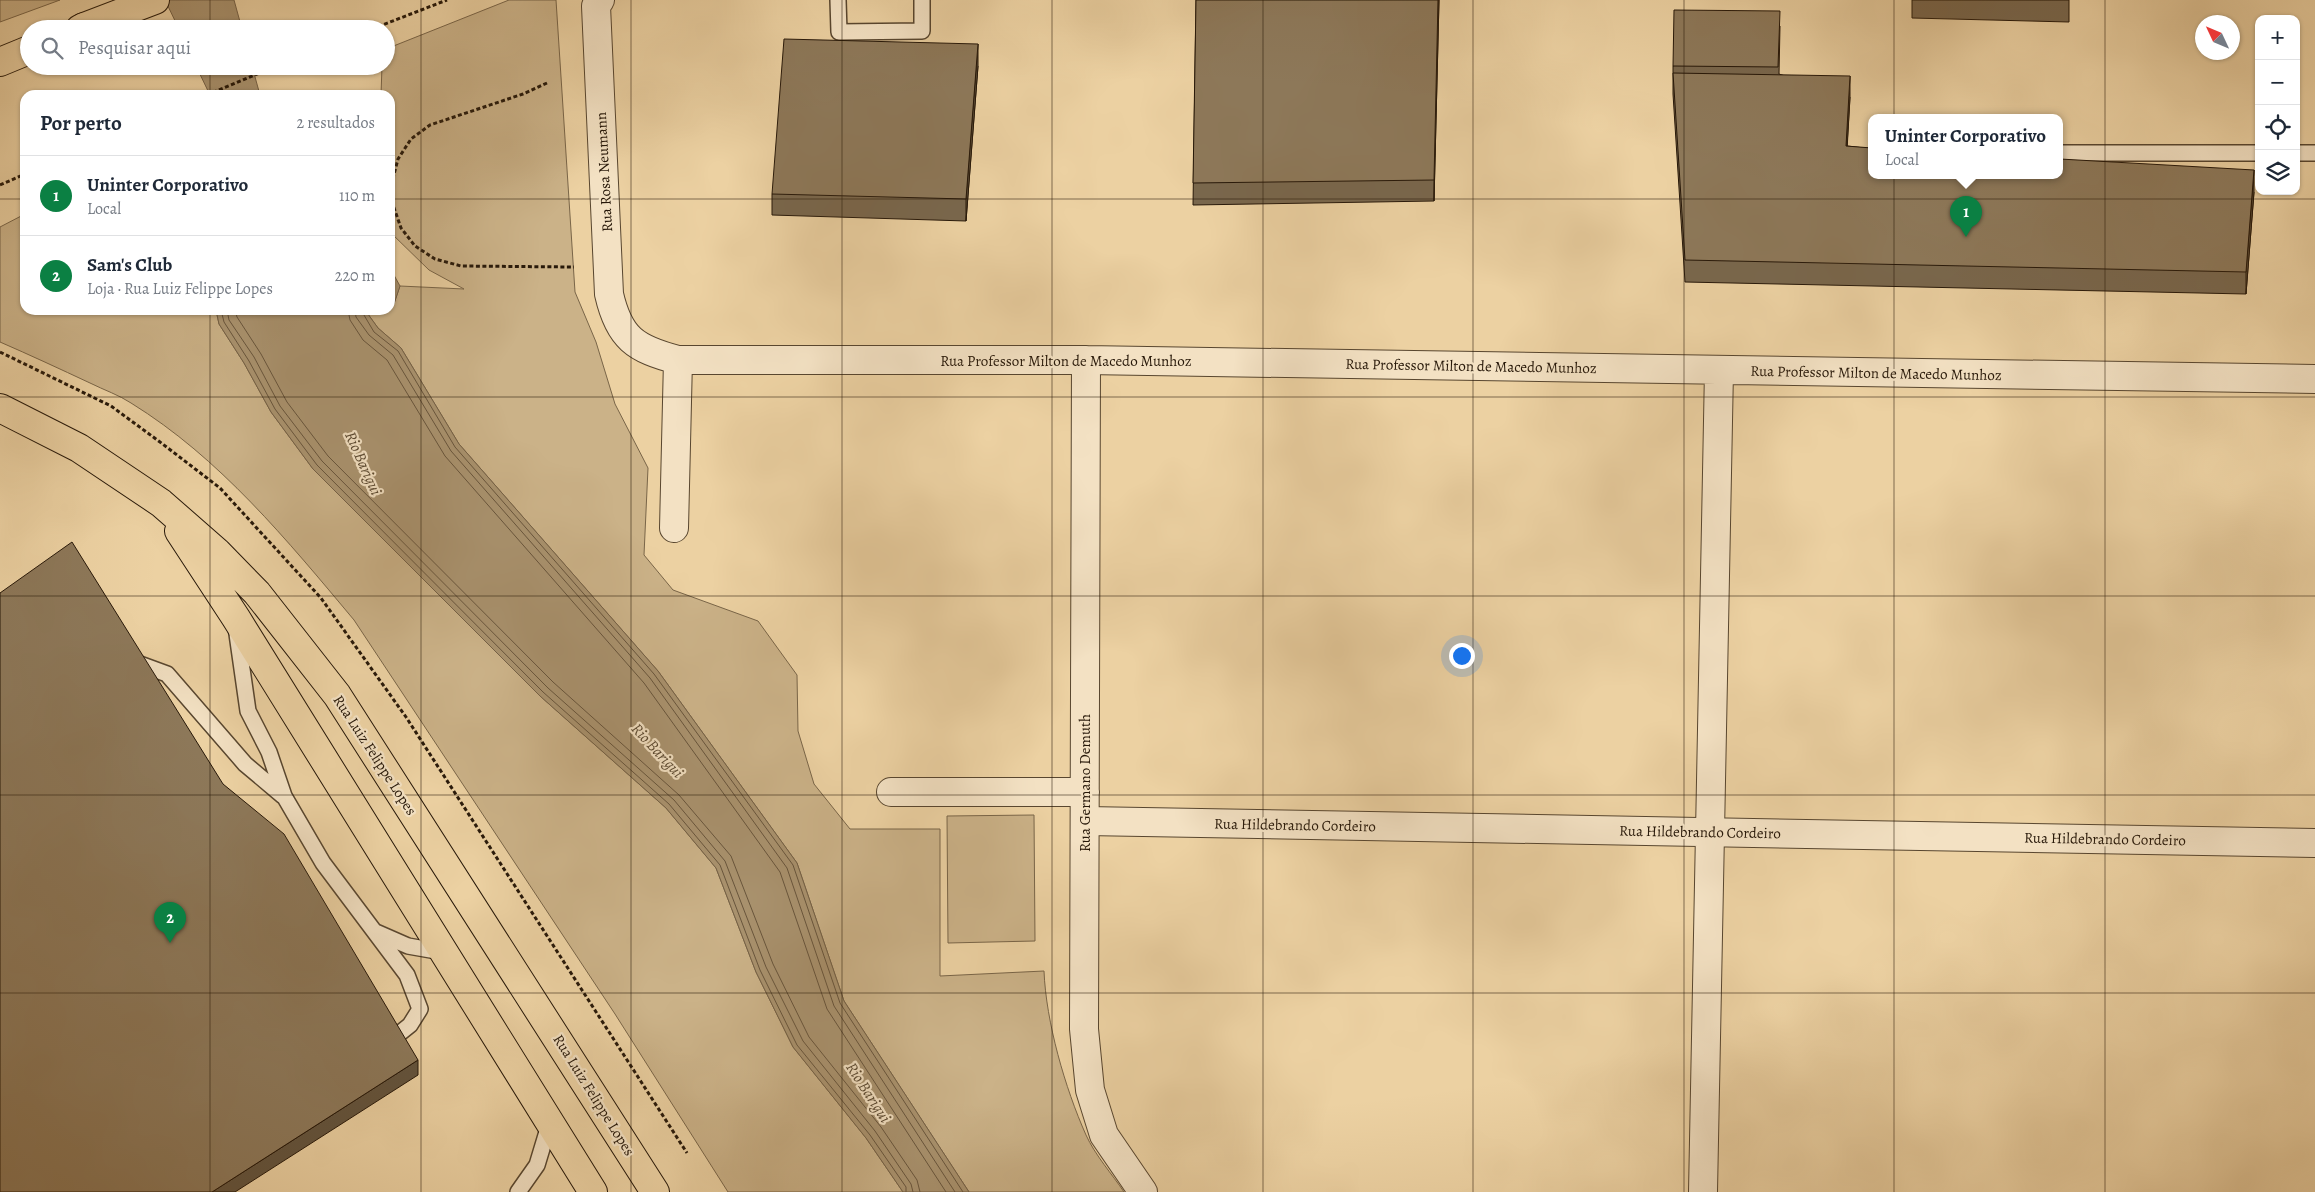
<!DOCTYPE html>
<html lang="pt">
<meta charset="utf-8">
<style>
body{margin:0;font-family:Alegreya,serif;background:#f6f6f7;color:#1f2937}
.controls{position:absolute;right:15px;top:15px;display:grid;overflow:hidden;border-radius:10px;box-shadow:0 1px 4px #0004}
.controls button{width:45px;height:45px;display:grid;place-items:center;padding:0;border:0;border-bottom:1px solid #e0e1e3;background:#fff;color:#1f2937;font:25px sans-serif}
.compass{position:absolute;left:2195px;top:15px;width:45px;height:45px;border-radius:50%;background:#fff;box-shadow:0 1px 4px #0004;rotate:314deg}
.you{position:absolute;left:1461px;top:655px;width:18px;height:18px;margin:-12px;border:4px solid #fff;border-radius:50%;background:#1a73e8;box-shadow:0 0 0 8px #1a73e833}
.badge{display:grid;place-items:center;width:32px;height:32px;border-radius:50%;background:#0b8043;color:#fff;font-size:16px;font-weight:700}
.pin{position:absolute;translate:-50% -41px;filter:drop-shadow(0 1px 2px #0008)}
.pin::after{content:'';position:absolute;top:26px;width:18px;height:15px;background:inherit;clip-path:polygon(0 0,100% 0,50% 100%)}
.popup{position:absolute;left:1868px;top:114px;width:195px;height:65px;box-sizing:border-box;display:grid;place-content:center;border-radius:10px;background:#fff;filter:drop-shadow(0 1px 4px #0005);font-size:16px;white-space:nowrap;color:#747a83}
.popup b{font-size:19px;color:#1f2937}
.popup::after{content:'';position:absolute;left:50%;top:100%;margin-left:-10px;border:10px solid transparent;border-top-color:#fff}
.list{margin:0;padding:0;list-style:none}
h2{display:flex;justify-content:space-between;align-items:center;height:65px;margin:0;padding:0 20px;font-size:21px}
h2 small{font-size:16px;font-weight:400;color:#747a83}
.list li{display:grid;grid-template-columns:32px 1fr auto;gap:15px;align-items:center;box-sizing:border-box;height:80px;padding:0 20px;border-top:1px solid #e0e1e3}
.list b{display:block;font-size:19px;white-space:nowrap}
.list p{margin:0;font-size:16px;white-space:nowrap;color:#747a83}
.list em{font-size:16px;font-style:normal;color:#747a83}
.icon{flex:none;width:28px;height:28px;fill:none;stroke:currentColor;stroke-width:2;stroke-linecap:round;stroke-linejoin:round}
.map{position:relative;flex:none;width:2315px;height:1192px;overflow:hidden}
.search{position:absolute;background:#fff;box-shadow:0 1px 4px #0004;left:20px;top:20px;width:375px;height:55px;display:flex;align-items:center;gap:12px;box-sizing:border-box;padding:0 18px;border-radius:28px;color:#747a83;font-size:19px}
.panel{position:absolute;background:#fff;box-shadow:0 1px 4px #0004;left:20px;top:90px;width:375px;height:225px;border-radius:15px}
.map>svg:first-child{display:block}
.green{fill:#cbb288;stroke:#796548}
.water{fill:#a9926e;stroke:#756146}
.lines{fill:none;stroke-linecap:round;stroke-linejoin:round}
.shore{stroke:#68553c;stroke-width:1}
.lane-casing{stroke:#58462f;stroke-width:18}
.street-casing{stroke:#58462f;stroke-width:30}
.primary-casing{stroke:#271809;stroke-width:30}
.highway-casing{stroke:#271809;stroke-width:30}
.path{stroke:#271809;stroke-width:3;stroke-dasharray:4 2.5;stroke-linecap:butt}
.lane{stroke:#f3e1c3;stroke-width:15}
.street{stroke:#f3e1c3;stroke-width:28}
.primary{stroke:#ecd1a2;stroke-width:28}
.highway{stroke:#ecd1a2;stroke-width:28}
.wall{fill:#79674d;stroke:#271809}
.shaded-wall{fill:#63543e;stroke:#271809}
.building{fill:#8d7859;stroke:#271809}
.grid{fill:none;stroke:#271809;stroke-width:1;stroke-opacity:0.55}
.labels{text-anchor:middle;stroke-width:4.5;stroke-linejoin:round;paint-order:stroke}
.street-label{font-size:15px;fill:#271809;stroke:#f3e1c3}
.water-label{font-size:16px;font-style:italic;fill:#5b4931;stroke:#f3e1c3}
</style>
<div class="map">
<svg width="2315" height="1192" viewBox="0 0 2315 1192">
<rect width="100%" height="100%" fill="#ecd1a2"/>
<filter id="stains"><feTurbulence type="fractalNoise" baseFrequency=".004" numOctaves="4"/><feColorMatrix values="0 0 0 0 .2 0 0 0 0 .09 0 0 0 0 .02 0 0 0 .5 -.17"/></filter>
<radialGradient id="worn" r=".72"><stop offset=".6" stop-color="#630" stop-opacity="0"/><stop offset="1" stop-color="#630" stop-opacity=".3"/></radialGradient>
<path class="green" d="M0,0H60L0,22Z
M509,0H556L575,292L596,342L615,404L648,468L644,555L673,590L758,621L797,675L798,731L814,784L850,829H940V976L1044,971C1046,1022 1065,1088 1086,1135C1095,1155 1112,1174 1124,1192H969L844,1001L797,863L658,671L459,444L401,348L378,328L365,310H390V302L394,303L400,286L464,289L429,270L391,233L390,95H381L382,66H386V49Z
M25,214V310H216L219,324L244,363L271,412L313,469L540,696L666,808L716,868L756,972L793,1047L866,1138L903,1192H728L615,1014L354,620C287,540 220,458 131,403C119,395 104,390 90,383C60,369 30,355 0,342V227Z
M1034,815L1035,941L948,943L947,816Z"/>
<path class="water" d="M165,0H234L242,29H179Z
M196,66H252L260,95H210Z
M390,268L400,286L394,304L390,302Z
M216,310H365L378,328L401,348L459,444L658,671L797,863L844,1001L969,1192H903L866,1138L793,1047L756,972L716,868L666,808L540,696L313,469L271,412L244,363L219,324Z"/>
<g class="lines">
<path class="shore" d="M221,310L224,322L249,361L275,409L317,465L543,692L669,804L720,865L760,970L797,1045L870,1135L906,1187V1192
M227,310L229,320L254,357L280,406L322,461L548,688L674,800L725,861L766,967L803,1041L875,1131L911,1184L913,1192
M235,310L237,317L261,354L287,402L328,456L553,682L679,795L731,856L773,964L809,1037L881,1127L917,1180L920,1192
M348,310L350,320L363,340L387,360L445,456L644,683L780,872L827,1009L946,1192
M355,310L356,317L369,335L393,355L451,451L650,678L787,868L834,1006L955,1192
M361,310L374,332L398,351L455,447L654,674L793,865L840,1003L963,1192"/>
<g class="lane-casing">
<path id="lane" d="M838,0L839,32L922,31V0
M2060,153H2259
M2296,153H2315
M236,627L248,711L269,752L284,796L323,863L407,975L420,1009L410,1025L395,1037
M137,663L167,674L245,764L283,796
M376,932L408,946L442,952
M518,1192L537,1165L550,1122"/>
</g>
<g class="street-casing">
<path id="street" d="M600,0L596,6L609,294C619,338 635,349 678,360H1086L2315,379
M1086,360L1084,1029L1090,1090L1104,1135L1143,1192
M674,528L678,360
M891,792H1085
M1086,821L2315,843
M1703,1192L1719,370"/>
</g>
<g class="primary-casing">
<path id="primary" d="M84,27L155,0
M0,408L79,448L161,503L217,552L257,593L337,695L655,1192
M179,531L236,618L593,1192"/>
</g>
<g class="highway-casing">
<path id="highway" d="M80,29L84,27
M0,62L29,50"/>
</g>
<path class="path" d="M372,29L447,0
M547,83L523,94L430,125L411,139L398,159L392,182L393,205L401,228L415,246L435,259L461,266L574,267
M207,95L276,66
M0,185L25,174
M0,352L111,406L160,442L220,488L321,598L406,717L687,1153"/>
<use href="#lane" class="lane"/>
<use href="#street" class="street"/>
<use href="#primary" class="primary"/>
<use href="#highway" class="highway"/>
</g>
<path class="wall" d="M1196,0H1439L1434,201L1193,205Z
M1912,0H2069V22L1912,18Z
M1780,26L1779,74L1850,97L1847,146L2254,192L2246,294L1685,282L1673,94V66Z
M978,66L966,221L772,215V194Z"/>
<path class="shaded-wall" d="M1438,0H1439L1434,201V180Z
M978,44V66L966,221V199Z
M1850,76V97L1846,168V146Z
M2254,170V192L2246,294V272Z
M418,1060V1075L235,1192H212Z"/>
<path class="building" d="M1196,0H1438L1434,180L1193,183Z
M1674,10L1780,11L1778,67L1673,66Z
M784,39L978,44L966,199L772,194Z
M1673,73L1850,76L1846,146L1872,148V176H2060V159L2254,170L2246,272L1685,260Z
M72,542L223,784L284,834L418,1060L212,1192H0V593Z"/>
<path class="grid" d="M210,0V29M421,0V1192M631,0V1192M842,0V1192M1052,0V1192M1263,0V1192M1473,0V1192M1684,0V1192M1894,0V1192M2105,0V1192M210,66V95M0,199H25M390,199H2315M210,310V1192M0,397H2315M0,596H2315M0,795H2315M0,993H2315"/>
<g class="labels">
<g class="street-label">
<text transform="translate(604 172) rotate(-93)" y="5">Rua Rosa Neumann</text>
<text x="1066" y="366">Rua Professor Milton de Macedo Munhoz</text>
<text transform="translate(1471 366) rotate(1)" y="5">Rua Professor Milton de Macedo Munhoz</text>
<text transform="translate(1876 373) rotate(1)" y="5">Rua Professor Milton de Macedo Munhoz</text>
<text transform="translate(375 755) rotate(57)" y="5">Rua Luiz Felippe Lopes</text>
<text transform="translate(1085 783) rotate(-90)" y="5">Rua Germano Demuth</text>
<text transform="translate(1295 825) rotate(1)" y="5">Rua Hildebrando Cordeiro</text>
<text transform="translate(1700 832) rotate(1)" y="5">Rua Hildebrando Cordeiro</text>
<text transform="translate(2105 839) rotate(1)" y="5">Rua Hildebrando Cordeiro</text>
<text transform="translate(594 1095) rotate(58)" y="5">Rua Luiz Felippe Lopes</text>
</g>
<g class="water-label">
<text transform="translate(364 463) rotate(66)" y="6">Rio Barigui</text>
<text transform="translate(658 750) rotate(47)" y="6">Rio Barigui</text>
<text transform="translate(869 1092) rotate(57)" y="6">Rio Barigui</text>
</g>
</g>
<rect width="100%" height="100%" filter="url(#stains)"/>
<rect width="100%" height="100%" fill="url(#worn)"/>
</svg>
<div class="controls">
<button>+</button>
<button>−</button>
<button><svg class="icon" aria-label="locate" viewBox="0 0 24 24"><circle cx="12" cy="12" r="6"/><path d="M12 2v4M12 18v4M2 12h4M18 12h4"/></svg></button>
<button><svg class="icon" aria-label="layers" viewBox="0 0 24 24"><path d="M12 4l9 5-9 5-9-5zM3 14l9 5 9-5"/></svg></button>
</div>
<svg class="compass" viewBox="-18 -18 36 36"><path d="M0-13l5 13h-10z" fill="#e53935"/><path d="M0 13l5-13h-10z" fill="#747a83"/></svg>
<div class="you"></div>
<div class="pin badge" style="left:1966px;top:237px">1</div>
<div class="popup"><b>Uninter Corporativo</b>Local</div>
<div class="pin badge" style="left:170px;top:943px">2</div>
<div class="search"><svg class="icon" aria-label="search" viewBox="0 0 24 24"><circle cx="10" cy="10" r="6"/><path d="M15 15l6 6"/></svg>Pesquisar aqui</div>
<section class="panel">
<h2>Por perto<small>2 resultados</small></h2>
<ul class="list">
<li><span class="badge">1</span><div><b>Uninter Corporativo</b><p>Local</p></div><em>110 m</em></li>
<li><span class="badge">2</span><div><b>Sam's Club</b><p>Loja · Rua Luiz Felippe Lopes</p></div><em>220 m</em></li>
</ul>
</section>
</div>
